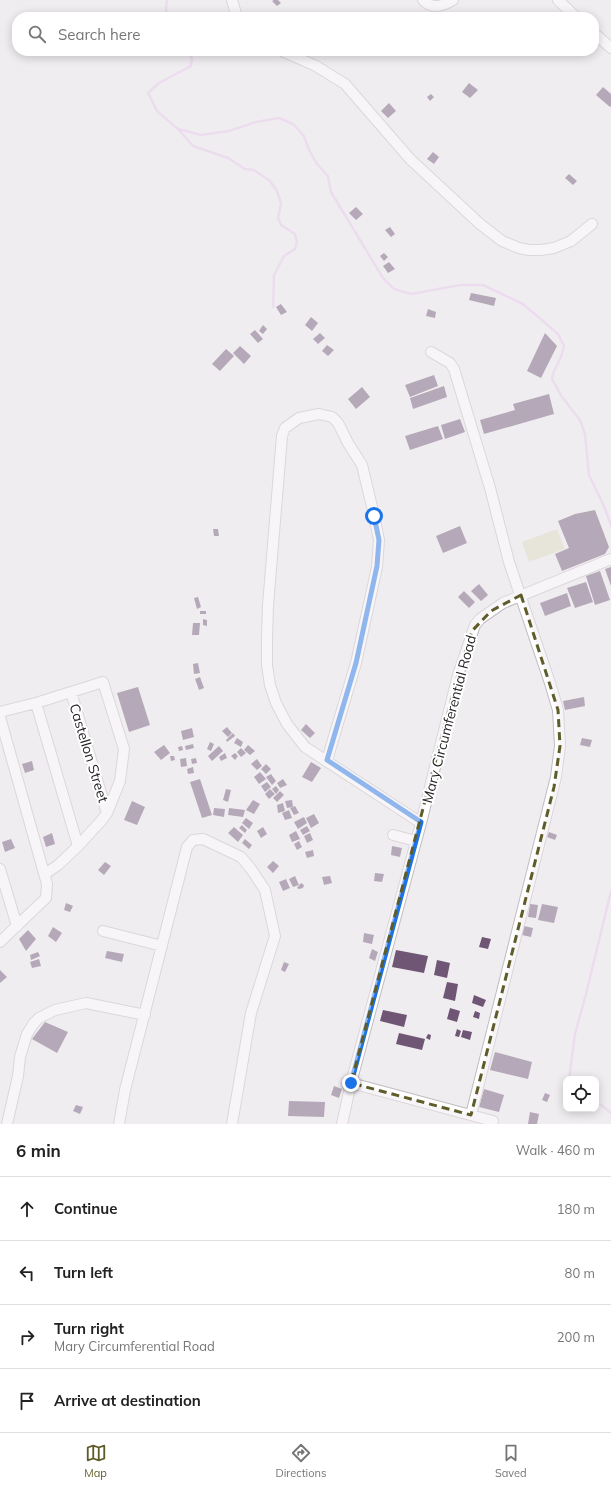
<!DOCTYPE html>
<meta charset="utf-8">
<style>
body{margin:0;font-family:Mulish,sans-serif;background:#f6f6f6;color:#222}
.controls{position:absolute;right:12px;bottom:12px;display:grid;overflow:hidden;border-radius:8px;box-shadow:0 2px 10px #0003}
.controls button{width:36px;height:36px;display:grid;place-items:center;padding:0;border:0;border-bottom:1px solid #e0e0e0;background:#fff;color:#222;font:20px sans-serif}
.stop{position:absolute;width:12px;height:12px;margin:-9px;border:3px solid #1a73e8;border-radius:50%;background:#fff}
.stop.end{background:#1a73e8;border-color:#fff;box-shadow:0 1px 4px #0008}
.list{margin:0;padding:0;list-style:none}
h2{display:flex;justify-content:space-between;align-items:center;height:52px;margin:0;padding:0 16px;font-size:17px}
h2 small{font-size:13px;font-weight:400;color:#767676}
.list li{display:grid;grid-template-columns:26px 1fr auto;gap:12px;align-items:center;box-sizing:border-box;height:64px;padding:0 16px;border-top:1px solid #e0e0e0}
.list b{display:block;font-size:15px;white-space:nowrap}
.list p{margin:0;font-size:13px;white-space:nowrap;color:#767676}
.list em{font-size:13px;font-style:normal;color:#767676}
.icon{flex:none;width:22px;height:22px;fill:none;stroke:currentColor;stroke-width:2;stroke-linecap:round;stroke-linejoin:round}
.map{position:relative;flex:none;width:611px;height:1124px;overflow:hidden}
.search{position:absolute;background:#fff;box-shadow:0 2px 10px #0003;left:12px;right:12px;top:12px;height:44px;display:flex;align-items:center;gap:10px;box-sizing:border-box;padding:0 14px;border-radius:16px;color:#767676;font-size:15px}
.sheet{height:308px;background:#fff}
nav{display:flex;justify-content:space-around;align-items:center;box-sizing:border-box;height:56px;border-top:1px solid #e0e0e0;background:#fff;font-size:11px;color:#767676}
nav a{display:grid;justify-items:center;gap:2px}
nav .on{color:#5e5c29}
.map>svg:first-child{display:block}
.green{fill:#dbdbbd}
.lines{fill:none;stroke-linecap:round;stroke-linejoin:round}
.stream{stroke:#e5c9ec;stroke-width:2.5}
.building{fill:#6e5674}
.minor-casing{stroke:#c0bdc1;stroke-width:12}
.minor{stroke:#fff;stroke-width:10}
.route{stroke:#1a73e8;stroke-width:5}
.marked{fill:none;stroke:#5e5c29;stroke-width:3;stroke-dasharray:8 5;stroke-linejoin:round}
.labels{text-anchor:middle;stroke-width:4;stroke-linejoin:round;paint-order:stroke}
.street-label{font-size:14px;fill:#272627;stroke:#fff}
</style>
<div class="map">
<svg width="611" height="1124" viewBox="0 0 611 1124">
<rect width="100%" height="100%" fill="#f0edf1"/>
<path class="green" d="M557,529L565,549L529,562L522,542Z"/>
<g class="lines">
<path class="stream" d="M167,0L166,9L168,17
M185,51L192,58L191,66L159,83L148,93L157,111L178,129L193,146L228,158L245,169L254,170L270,181L277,191L281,203L278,218L281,225L295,234L297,242L295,249L284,256L274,275L273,307
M178,129L201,135L229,131L256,122L279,118L293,124L304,136L309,150L317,164L328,176L331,192L383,278L394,289L411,294L460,285H483L523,304L558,334L564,346L561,357L554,371L552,379L562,397L580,420L585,434L589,475L604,506L611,525
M569,1079L575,1034L586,994L611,891
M596,1103L601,1105L611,1113"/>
</g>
<path class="building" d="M274,0H278L281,3L277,6L272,1Z
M469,83L478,90L470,98L462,92Z
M603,87L611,94V106L610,107L596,95Z
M431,94L434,97L430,101L427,97Z
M389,103L396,111L388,118L381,111Z
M433,152L439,157L434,164L427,159Z
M569,174L577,181L573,185L565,178Z
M356,207L363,214L356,220L349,213Z
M390,227L395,234L391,237L385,230Z
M384,253L388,257L384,261L380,256Z
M389,262L395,269L388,273L383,266Z
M471,293L496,298L494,306L469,300Z
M281,304L287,312L281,315L276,307Z
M428,309L436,312L435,318L426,316Z
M311,317L318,323L312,331L305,325Z
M263,325L267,329L263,334L259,331Z
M255,330L263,339L258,343L250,334Z
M320,333L325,338L318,344L313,339Z
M545,333L557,346L541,378L527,371Z
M327,345L334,350L328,356L322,351Z
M240,346L251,356L244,364L233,353Z
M226,349L234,356L220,371L212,364Z
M434,375L438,386L410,397L405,385Z
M444,386L447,397L413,409L410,398Z
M362,387L370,397L356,409L348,399Z
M549,394L554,414L484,434L480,420L515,410L513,404Z
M460,419L465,432L445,439L441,425Z
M438,426L443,439L410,450L405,436Z
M595,510L609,547L605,554L562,571L555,554L569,548L558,521L575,514Z
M460,526L467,543L443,553L436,536Z
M213,529H218L219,536H214Z
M611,567V586L605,569Z
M600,571L610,600L595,605L586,576Z
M586,582L593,602L575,608L567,588Z
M479,584L488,595L481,601L471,591Z
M464,591L475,602L469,608L458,597Z
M567,593L571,606L545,616L540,603Z
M198,597L201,607L197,609L194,598Z
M200,611H206V614H200Z
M203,619L207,620V626L203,625Z
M193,623H200L199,635H192Z
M198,663L200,673L194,674L193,664Z
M200,677L204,688L199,690L195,679Z
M138,687L150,725L129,732L117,693Z
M584,697L585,706L565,710L563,701Z
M306,724L315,733L310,738L301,730Z
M227,727L232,733L228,737L222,731Z
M192,728L194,737L183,740L181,731Z
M233,733L235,736L227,742L226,740Z
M237,738L243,742L241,747L234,743Z
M582,738L592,740L590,747L580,745Z
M210,742L214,744L211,751L207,749Z
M193,744L194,748L186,750L185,746Z
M164,745L170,753L161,760L154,752Z
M248,745L255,751L250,755L244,750Z
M182,746L183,750L179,751L178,747Z
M219,746L223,751L212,761L208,756Z
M241,748L246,753L241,757L237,752Z
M225,753L227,758L221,761L219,757Z
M235,753L238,756L235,760L231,756Z
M170,756H174L175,760L171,761Z
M186,758L187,766L181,767L180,759Z
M196,758L197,763L192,764L191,759Z
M257,759L262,766L257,770L251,764Z
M32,761L34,770L25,773L22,764Z
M311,762L321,768L312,782L302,777Z
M266,764L271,769L266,774L261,769Z
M193,767L194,773L188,774L187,769Z
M260,772L266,779L259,784L254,777Z
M271,774L276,781L272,785L266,777Z
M200,779L212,815L202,818L190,782Z
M283,779L287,785L280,788L277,783Z
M267,782L271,787L265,792L261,786Z
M276,786L279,790L276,794L272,789Z
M226,789L231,790L228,802L223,800Z
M270,789L275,794L269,799L265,794Z
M280,791L284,795L277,802L273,798Z
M253,800L260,804L254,814L246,810Z
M292,800L293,807L295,806L299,813L294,815L290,808L293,807L287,808L285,801Z
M132,801L145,807L137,825L124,820Z
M283,803L285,811L278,813L277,805Z
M214,808L225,809L224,817L213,815Z
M229,808L245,810L243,817L228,815Z
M289,810L292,818L285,820L282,813Z
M314,814L319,823L311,828L306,818Z
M304,817L307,823L298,829L294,822Z
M246,818L253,823L249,829L242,823Z
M242,825L247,830L245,833L239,828Z
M307,826L310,831L303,835L300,830Z
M234,827L243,835L238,842L228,833Z
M263,827L267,834L261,838L257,831Z
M296,831L300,839L292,842L289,835Z
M549,832L557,835L555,840L547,837Z
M52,833L55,844L46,847L43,837Z
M310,833L313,840L307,843L304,836Z
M11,839L15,848L5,852L2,842Z
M245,839L252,845L249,849L242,843Z
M299,841L302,847L297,850L294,844Z
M392,846L402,848L400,857L391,855Z
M313,850L314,856L307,858L305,852Z
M273,861L279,866L273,873L267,867Z
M105,862L111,866L104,875L98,870Z
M375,873L384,874L382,882L374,881Z
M295,876L299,885L293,887L289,879Z
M330,876L332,883L324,885L322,877Z
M286,879L290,888L283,891L279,882Z
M301,883L304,885L303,888L299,889L297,888Z
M66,903L73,906L70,912L64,910Z
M530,904L538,905L536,918L528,917Z
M542,904L558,907L554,923L538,920Z
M524,926L533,928L531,937L522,935Z
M53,927L62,933L56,942L48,936Z
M28,930L36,939L26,951L19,939Z
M364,933L374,935L372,944L363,942Z
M482,937L491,939L488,949L479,947Z
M372,949L378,952L375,961L369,958Z
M396,950L428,956L424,973L392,967Z
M107,951L124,954L122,962L105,958Z
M38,952L40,956L31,960L30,955Z
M39,959L41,966L32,968L30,962Z
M437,960L450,963L447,978L434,975Z
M284,962L289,964L285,972L281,970Z
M0,970L7,977L0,983Z
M447,982L458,984L455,1001L443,998Z
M474,995L486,1000L483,1007L472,1003Z
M450,1008L460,1011L457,1022L447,1019Z
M383,1010L407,1015L404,1027L380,1021Z
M475,1011L480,1013L479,1019L473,1017Z
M45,1022L68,1032L57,1053L32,1039Z
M457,1029L461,1031L459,1037L455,1036Z
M463,1030L472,1032L470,1040L461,1037Z
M399,1033L425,1039L422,1050L396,1044Z
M428,1034L431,1035L430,1040L426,1038Z
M495,1052L532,1062L528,1079L490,1070Z
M334,1086L342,1089L339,1098L331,1095Z
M484,1089L504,1095L499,1112L479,1107Z
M545,1093L550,1095L547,1102L542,1100Z
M289,1101L325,1102L324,1117L288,1116Z
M76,1105L83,1107L80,1114L73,1111Z
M530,1112L539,1114L537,1124H528Z"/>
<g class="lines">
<g class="minor-casing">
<path id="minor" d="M232,0L237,17
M423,0C432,10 443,6 453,0
M558,0L576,17
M594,33L611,48
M282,51L316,66L345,84L410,159L480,224L502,241L519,248L529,250H541L554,248L571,241L592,224
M431,352L450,363L454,369L490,488L509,562L550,683L558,710L560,746L556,777L471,1115
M71,692L107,813
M36,703L78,846
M0,712L36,703L103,682L124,749L120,781L107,813L101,821L78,846L58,865L45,874
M0,717L47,884L46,898L0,942
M327,760L356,663L377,567L379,540L374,515L362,465L348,443L338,423L332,417L319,414L299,418L285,428L282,436L268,605L267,637V665L270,685L276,703L287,724L305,747L421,823
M393,835L416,841
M0,869L17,926
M103,931L162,946
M351,1083L493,1121
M7,1124L18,1076L20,1057L27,1034L34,1023L39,1018L55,1010L86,1003L145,1015
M119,1124L125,1090L187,847L193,840L203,839L241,857L251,869L265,890L275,936L251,1013L232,1124
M342,1124L351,1083L421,823L458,675L475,625L480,619L503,603L611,559"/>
</g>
<use href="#minor" class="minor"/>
</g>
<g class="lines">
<path class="route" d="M351,1083L421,822L327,760L356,663L377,566L379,540L374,516"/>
</g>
<path d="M0 0H611V1124H0ZM521,595L558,710L560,746L554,787L471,1115L351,1083L458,675L472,631L491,611Z" fill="#f0edf1" fill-opacity=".55" fill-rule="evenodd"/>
<path class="marked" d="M521,595L558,710L560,746L554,787L471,1115L351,1083L458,675L472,631L491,611Z"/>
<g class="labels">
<g class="street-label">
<text transform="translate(449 719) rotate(-75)" y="5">Mary Circumferential Road</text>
<text transform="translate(89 753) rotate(73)" y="5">Castellon Street</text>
</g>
</g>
</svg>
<div class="controls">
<button><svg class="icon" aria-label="locate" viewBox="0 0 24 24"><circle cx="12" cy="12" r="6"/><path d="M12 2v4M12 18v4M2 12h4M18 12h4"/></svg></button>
</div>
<div class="stop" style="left:374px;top:516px"></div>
<div class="stop end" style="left:351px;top:1083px"></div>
<div class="search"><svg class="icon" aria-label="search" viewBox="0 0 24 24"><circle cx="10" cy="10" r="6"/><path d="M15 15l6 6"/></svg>Search here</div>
</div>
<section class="sheet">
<h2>6 min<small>Walk · 460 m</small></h2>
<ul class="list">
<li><svg class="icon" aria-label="ahead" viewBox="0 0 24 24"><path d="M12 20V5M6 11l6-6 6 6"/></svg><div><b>Continue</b></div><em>180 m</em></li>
<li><svg class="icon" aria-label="left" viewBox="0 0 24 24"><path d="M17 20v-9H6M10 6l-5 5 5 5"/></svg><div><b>Turn left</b></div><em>80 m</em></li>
<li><svg class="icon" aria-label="right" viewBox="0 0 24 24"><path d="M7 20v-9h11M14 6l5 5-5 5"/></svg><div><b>Turn right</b><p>Mary Circumferential Road</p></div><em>200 m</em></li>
<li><svg class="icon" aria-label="arrive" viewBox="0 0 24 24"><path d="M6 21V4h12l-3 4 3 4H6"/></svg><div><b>Arrive at destination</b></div></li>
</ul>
</section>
<nav>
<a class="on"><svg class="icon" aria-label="map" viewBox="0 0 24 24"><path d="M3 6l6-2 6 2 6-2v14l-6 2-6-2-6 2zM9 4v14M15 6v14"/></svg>Map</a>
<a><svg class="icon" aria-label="directions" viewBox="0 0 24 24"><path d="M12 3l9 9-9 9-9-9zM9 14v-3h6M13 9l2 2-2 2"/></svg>Directions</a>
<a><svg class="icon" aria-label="saved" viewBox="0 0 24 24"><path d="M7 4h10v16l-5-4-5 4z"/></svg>Saved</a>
</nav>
